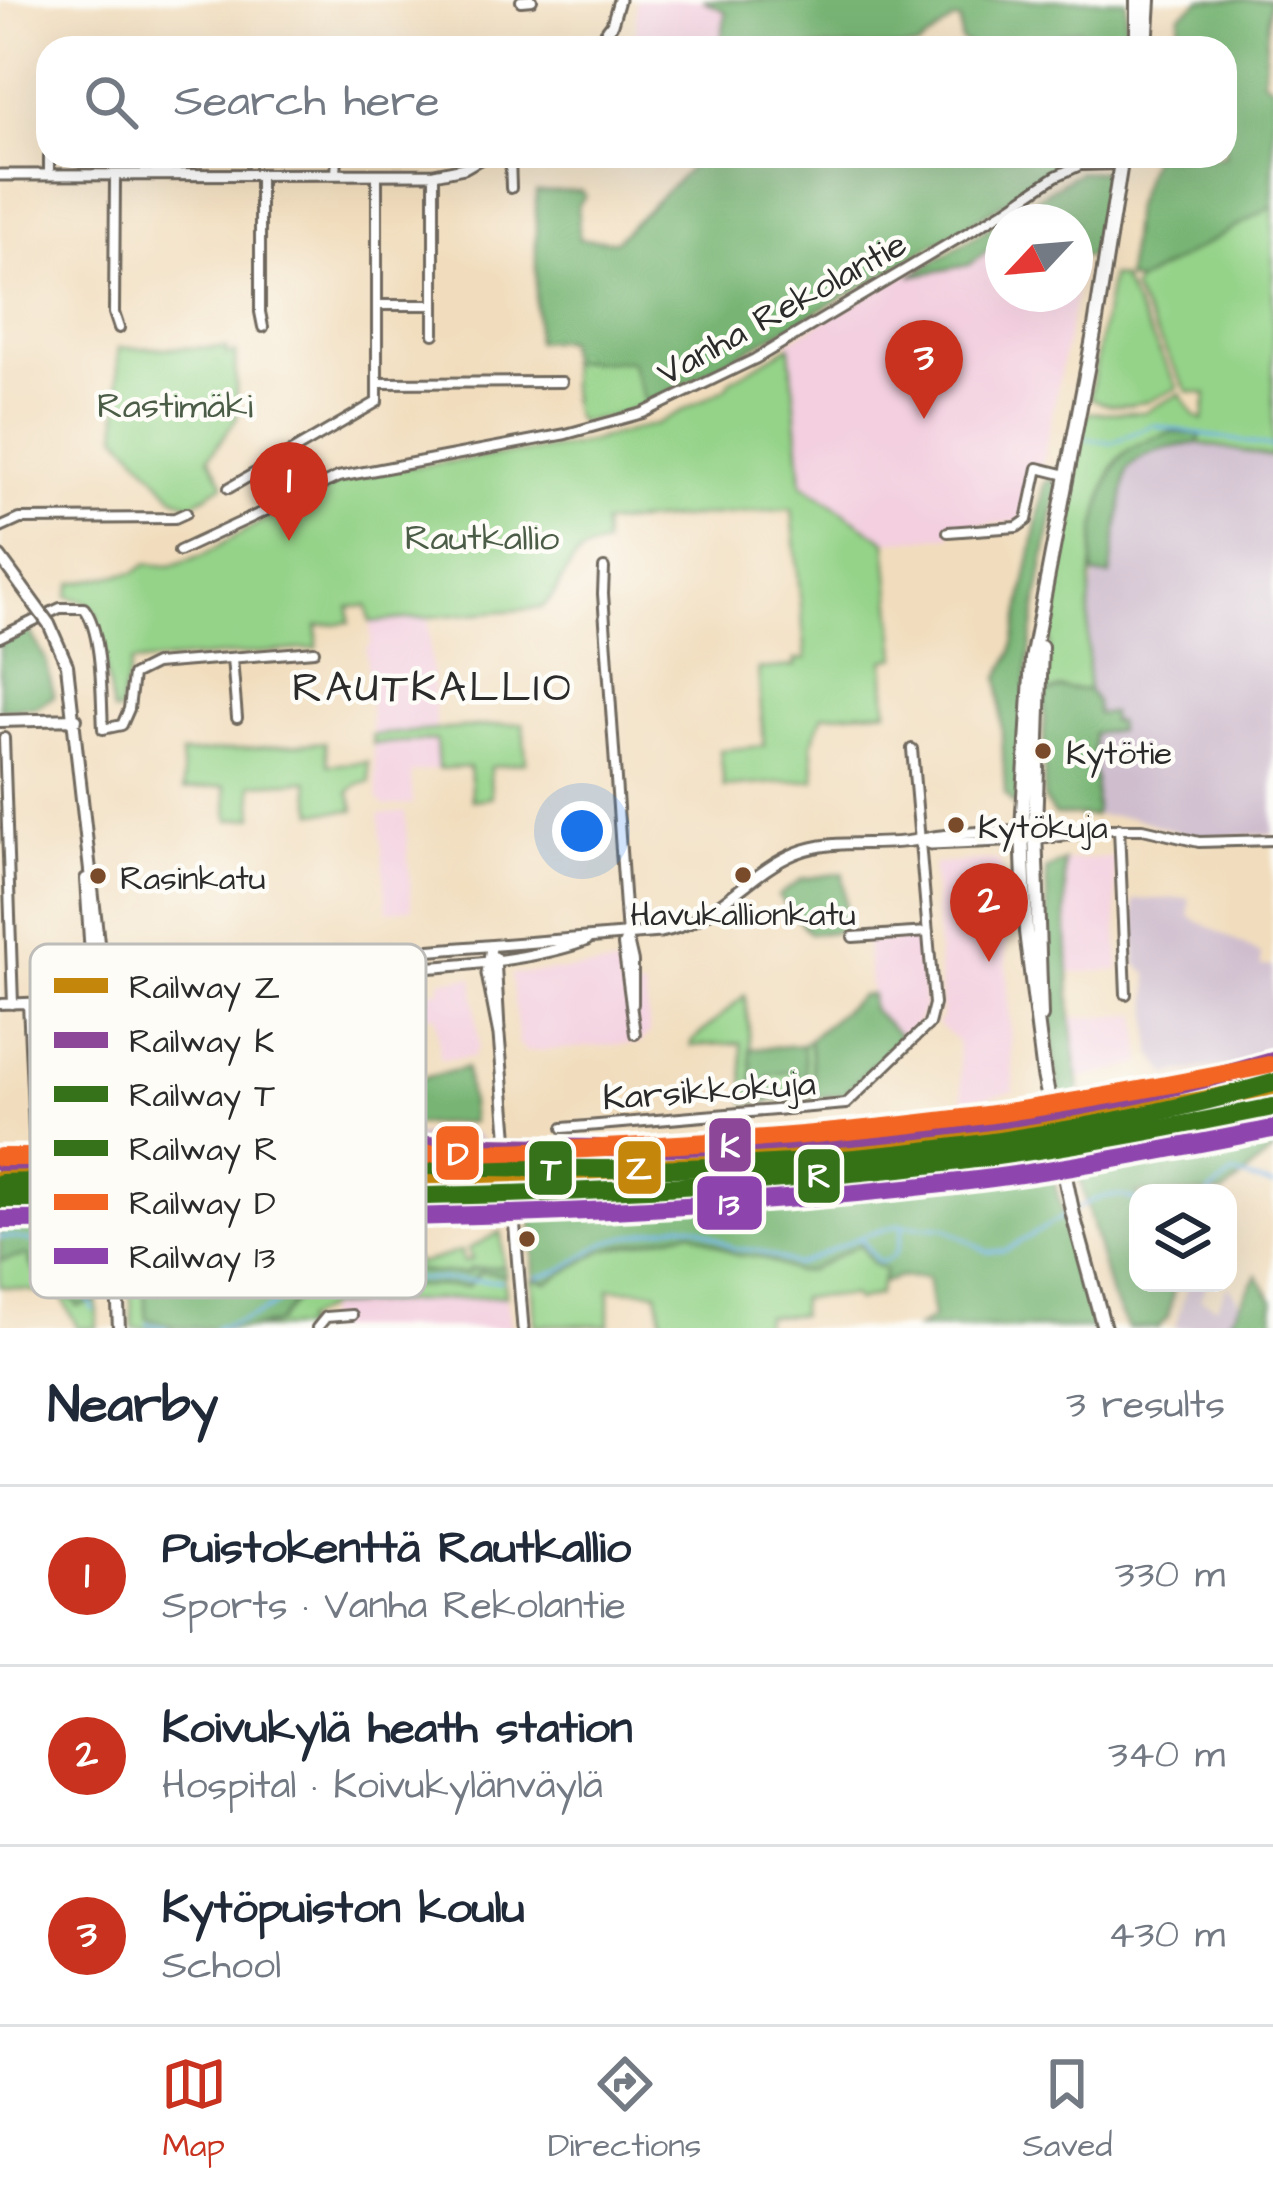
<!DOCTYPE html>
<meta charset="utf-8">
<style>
body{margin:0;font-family:"Architects Daughter",sans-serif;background:#f2f2f3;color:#1f2937}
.controls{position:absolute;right:36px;bottom:36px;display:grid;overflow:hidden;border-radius:24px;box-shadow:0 12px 48px #0002}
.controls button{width:108px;height:108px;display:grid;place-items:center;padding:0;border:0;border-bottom:3px solid #e0e1e3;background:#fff;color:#1f2937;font:60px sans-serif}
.compass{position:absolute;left:985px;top:204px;width:108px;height:108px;border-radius:50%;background:#fff;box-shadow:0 12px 48px #0002;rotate:244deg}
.you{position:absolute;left:582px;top:831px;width:42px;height:42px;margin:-30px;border:9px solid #fff;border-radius:50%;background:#1a73e8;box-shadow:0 0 0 18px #1a73e833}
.badge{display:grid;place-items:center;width:78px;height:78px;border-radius:50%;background:#c8321e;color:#fff;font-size:39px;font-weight:700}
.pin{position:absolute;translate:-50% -99px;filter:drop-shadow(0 3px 6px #0008)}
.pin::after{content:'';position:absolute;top:63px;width:42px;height:36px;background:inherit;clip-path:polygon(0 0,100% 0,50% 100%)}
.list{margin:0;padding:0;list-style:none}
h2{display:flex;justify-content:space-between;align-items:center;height:156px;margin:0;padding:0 48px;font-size:51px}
h2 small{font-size:39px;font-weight:400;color:#747a83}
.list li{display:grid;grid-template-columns:78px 1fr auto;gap:36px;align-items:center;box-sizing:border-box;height:180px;padding:0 48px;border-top:3px solid #e0e1e3}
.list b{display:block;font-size:45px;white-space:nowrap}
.list p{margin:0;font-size:39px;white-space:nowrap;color:#747a83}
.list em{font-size:39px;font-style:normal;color:#747a83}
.icon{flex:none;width:66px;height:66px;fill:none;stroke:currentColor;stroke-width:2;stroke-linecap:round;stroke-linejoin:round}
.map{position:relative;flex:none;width:1273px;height:1328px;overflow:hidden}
.search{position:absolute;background:#fff;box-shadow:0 12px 48px #0002;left:36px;right:36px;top:36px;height:132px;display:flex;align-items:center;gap:30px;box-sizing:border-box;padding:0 42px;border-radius:36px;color:#747a83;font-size:45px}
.sheet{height:696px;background:#fff}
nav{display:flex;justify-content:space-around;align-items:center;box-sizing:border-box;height:168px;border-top:3px solid #e0e1e3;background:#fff;font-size:33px;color:#747a83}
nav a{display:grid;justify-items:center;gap:6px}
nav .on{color:#c8321e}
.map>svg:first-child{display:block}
.built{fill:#f3cfdf}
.industrial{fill:#cfbdce}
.green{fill:#95d389;stroke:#607f5a;stroke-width:3}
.forest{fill:#78b575;stroke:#527050;stroke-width:3}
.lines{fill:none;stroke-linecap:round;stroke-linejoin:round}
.stream{stroke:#75b5e9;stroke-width:3}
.minor-casing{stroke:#70695e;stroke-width:14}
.tertiary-casing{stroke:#70695e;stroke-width:15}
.secondary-casing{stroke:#70695e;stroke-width:16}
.primary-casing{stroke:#70695e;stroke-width:18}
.minor{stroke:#fff;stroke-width:8}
.tertiary{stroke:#fff;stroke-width:9}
.secondary{stroke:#fff;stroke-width:10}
.primary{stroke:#fff;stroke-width:12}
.secondary-bridge-casing{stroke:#70695e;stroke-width:16;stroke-linecap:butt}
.secondary-bridge{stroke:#fff;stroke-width:10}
.rail-1-casing{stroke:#fdfcf7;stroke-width:27}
.rail-2-casing{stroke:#fdfcf7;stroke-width:27}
.rail-3-casing{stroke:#fdfcf7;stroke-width:27}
.rail-4-casing{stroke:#fdfcf7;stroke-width:27}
.rail-5-casing{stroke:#fdfcf7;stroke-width:27}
.rail-6-casing{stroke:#fdfcf7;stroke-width:27}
.rail-1{stroke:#c4870b;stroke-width:18}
.rail-2{stroke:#8c4799;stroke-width:18}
.rail-3{stroke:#357219;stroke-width:18}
.rail-4{stroke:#357219;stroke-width:18}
.rail-5{stroke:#f26522;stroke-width:18}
.rail-6{stroke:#8e44ad;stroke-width:18}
.bus-dot{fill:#7a4b2a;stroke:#fdfcf7;stroke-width:4.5}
.labels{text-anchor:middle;stroke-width:9;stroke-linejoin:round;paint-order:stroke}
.bus-label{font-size:33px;fill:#2b2b2b;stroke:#fdfcf7;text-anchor:start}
.street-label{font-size:36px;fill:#2b2b2b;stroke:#fdfcf7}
.park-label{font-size:36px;fill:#4b5d47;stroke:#fdfcf7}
.quarter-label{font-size:42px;letter-spacing:3px;fill:#2b2b2b;stroke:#fdfcf7}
.key{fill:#fdfcf7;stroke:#bebdba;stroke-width:3}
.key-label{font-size:33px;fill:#2b2b2b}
.line-badge{stroke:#fdfcf7;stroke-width:4.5}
.badge-label{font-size:33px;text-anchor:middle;font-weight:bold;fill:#fff}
</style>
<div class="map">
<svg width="1273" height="1328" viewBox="0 0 1273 1328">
<rect width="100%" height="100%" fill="#fdfcf7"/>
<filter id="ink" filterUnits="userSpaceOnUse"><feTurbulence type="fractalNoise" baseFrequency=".00833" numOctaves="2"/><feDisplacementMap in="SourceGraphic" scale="24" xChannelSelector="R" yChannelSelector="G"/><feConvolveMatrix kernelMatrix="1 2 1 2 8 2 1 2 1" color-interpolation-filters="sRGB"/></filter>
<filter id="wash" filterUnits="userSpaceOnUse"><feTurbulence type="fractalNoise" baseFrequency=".004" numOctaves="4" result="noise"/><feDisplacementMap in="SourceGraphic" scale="48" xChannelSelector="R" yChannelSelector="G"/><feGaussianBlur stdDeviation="2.7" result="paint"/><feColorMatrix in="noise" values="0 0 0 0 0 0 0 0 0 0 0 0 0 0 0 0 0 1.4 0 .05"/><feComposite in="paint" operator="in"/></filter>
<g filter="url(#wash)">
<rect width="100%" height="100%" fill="#f1ddbd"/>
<path class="built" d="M636,0H703L726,12L720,48H636Z
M988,229L1003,235V294H1075V265L1081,268L1042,465H1032L1021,521L951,527V536L886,541L802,485L788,341Z
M428,618L436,730L372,735L366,650L371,642L370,622Z
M436,739L438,769L411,773L413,804L385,806L378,799L373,744Z
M405,812L412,909L387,911L379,814Z
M1114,857L1119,970L1070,973L1064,861Z
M994,860L1001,864L1014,1091L963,1101L957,1041L937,1024L942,1018L933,870L934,864Z
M916,938L920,943L925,1007L917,1022L901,1037L872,1009L866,942Z
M619,966L621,990L645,989L650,1033L640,1043L524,1052L523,1046H519L511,974Z
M473,977L479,1049L474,1051V1057L440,1059L436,1015L400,1017L393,1024L395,1052L368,1054L364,996L440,990V980Z
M1139,1015L1142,1064L1075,1080L1071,1018Z
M505,1296L511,1328H325V1312L330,1306Z"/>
<path class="industrial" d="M1121,427L1273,457V834L1199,838L1131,817L1093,816L1086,624Z
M1189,898L1190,917L1261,954V966H1273V1097L960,1154L788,1173L655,1180L635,1185L137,1188L135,1156L148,1155L169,1140L308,1139L474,1133L483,1142L666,1141L840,1129L1004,1111L1185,1079L1228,1065L1168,1075L1152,1054L1148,973L1136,964L1134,900Z
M81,1157L82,1187L0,1188V1158Z
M1188,1283H1207L1200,1299L1217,1306L1227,1286L1231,1288L1240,1301L1226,1328H1175Z"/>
<path class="green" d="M1273,206V457L1198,443L1200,435C1181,439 1142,443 1126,452C1088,474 1087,647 1088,690L1060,688L1044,694C1046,661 1054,651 1047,617L1087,413L1144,412L1180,394L1195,416L1203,420L1207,394L1187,391L1132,289L1138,282Z
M1111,276L1121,278L1178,388C1151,401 1118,415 1090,397Z
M790,346L802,484L886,541L897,657L884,660L887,710L823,715L812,743L815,780L724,787L720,750L764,746L758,669L795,666V660L806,659L792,509L603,524L604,545C561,551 568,588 541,608L370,622L367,606L349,607L350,622L317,626V648L131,663L119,712H113L97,615L87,602L68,597L72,583L135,572L147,564L170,566L203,555L309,495L350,479L380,471L573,446L656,424L726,388L731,380Z
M118,348H226V354L235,353L237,418L209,457L224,484L191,505L173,496L118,434Z
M631,360L646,405L610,417L578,422L572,411L568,362Z
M523,723L526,762L490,767L491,798L472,800L469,767L438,769L436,740L373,744L372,735Z
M325,742L328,765L368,762L370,782L358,784L349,792L355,810L314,813L308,781L252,784L254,817L229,820L225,786L184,790L181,754Z
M745,995L751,1049L803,1045L860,996L871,995L872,1009L901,1037L844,1094L746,1104L741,1043L691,1046V1042Z
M0,1197L88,1204L96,1252L97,1328H78L61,1296L0,1286Z
M385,1202L396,1203L408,1255L419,1264L461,1251L463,1262L472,1260L468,1249L501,1232L505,1296L330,1306L303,1320L304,1328H133L129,1274L140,1268L145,1234L152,1225L332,1223L356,1217L385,1216Z
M691,1231L736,1255L761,1256L808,1271L860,1244L868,1258L885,1270L878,1295L856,1301L853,1296L801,1298L800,1315L765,1316L764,1328H664L657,1291L609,1289V1325H535L532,1279L548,1282L603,1250Z"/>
<path class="forest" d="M703,0H1126V48H1081L1085,39L1079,29L1054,36L1040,48H976L961,41L960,21L953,20L917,48H720L726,12Z
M1201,0H1270L1263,80L1273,86V206L1138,282L1126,279L1133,208L1152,156H1225V48H1176L1180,15Z
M691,156H1095L1065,167L874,280L646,405L631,361L568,362L566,340L536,342V192L581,191L585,196L578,205L579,239L615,241L692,166Z
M1104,171L1110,179L1099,257L1079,256L1075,264V222H1003V249L993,247L969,265L911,276L1079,172Z
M1171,432L1201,434L1198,443C1171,448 1146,449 1127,470L1110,576L1094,575C1088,549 1103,468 1128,451C1140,442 1157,437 1171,432Z
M1049,480H1054L1057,492C1037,595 1020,696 1018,801L1013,804L1005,794L999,677L1012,653L1045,483Z
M29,630L46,660L54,696L37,707L0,709V643Z
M1060,688L1088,690L1096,702L1097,714L1111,713V722H1117V731L1093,733L1096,809L1093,816L1054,815L1044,799V694Z
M1064,861L1071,1018L1080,1099L1062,1102L1053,1060L1046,870Z
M843,873L847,931L810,934L778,896L802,879Z
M871,995L872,1009L901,1037L844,1094L816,1098L809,1040L860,996Z
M803,1045L809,1099H800L796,1071L769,1075L770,1102L754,1103L750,1049Z
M466,1068L472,1122L406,1125L405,1082Z
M1273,1111V1151L1224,1193H1138V1283H1175L1168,1317L1158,1328H1128L1111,1296L1074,1157L1081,1151L1146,1139L1170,1130L1218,1126Z
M1010,1163L1031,1170L1049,1164L1096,1328H917L933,1318L927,1278L899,1277L882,1283L885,1270L872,1263L860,1244L808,1271L796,1272L761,1257L737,1255L691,1231L603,1250L548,1282L536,1279L534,1273L532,1217L571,1201L630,1197L679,1187L680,1183L752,1179L783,1182Z
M0,1197L88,1204L96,1252L95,1301L78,1306C63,1285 31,1282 28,1255L0,1261Z
M364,1222C377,1229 383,1240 392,1252C410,1277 439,1273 467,1273L469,1269L504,1266L505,1275L480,1272L468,1286H408L388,1273L358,1267L347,1285L301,1293L277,1323L252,1328H181L147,1319L142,1273L156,1258L160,1233L293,1238Z
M1257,1275L1273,1300V1326L1226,1328Z"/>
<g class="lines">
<path class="stream" d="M1081,438L1112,443L1152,425L1273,447
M1209,1193L1234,1174L1273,1186
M1075,1210C1096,1197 1114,1190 1138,1202
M0,1237C12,1238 28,1238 39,1243C65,1254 84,1286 93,1310
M860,1238L878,1262C900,1260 898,1244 903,1226
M538,1277L561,1270L606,1242L681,1224L699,1227L734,1249L756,1250L796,1265L863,1236L899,1225L945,1228L988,1252L1006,1250L1066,1215
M147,1324L167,1328
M215,1328C259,1316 292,1306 311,1259C359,1235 371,1245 409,1279L501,1281"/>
</g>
</g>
<g filter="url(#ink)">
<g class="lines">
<g class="minor-casing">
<path id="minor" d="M521,1L532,0
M510,156L511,188
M260,174V312L263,327
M336,174L337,156
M49,175V156
M115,176L114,313L119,328
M379,305H434
M434,334V174
M379,383L562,382
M229,488L377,402V175
M0,528L20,519L175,518L186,513
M948,532L1017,527L1027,520L1038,468L1066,475
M179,551L338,477L566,434L643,413L755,359L1004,211L1056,176L1080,165L1120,164
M604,568L603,594L627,936L623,945L635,1034
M0,637L60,608H84C103,632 101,697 103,729L122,725L129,709L133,675L155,664L314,651
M232,658L237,718
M4,738L13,1004
M1119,828L1126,994
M1036,829H1143L1199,842L1273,840
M1035,839L1106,831
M627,936L633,962V1004
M853,937L928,932
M284,964L290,1043L357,1037L359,1055
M28,1003L35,1154
M0,1004L74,1001
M165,1093L162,1032L176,999L173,974
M563,1128L846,1104L929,1024L934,1004L912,749
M317,1328L326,1317L352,1315"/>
</g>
<g class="tertiary-casing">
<path id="tertiary" d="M594,48L612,24L619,0
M0,175L434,174L464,168L485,156
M919,840L931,844L1026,840
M491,947L487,974L499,1035L523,1328
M495,957L499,1029
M289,965C358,977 523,966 587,940
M173,974C156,987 113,995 93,985L102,978L161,972L660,932C720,921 745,874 796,853C835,837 877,848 917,840C956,832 987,832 1028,830"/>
</g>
<g class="secondary-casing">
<path id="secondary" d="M0,557L22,587
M67,665L105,1005L119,1328
M0,721L76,719
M86,879L93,985L104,1057"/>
</g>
<g class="primary-casing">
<path id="primary" d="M1137,48V0
M1146,48L1149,0
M1041,647L1035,829L1041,1016
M1104,1328L1073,1215L1044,1075L1026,932L1022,830L1032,659L1094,333L1122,156"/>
</g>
<use href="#minor" class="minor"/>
<use href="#tertiary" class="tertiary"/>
<use href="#secondary" class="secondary"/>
<use href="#primary" class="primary"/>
<g class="secondary-bridge-casing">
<path id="secondary-bridge" d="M22,587L49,624L67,665"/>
</g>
<use href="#secondary-bridge" class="secondary-bridge"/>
<g class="rail-1-casing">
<path id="rail-1" d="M0,1178C320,1177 643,1181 960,1140C1065,1126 1169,1107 1273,1086"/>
</g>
<g class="rail-2-casing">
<path id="rail-2" d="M0,1162C139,1159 278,1146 418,1145C493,1145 569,1149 645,1148C858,1144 1068,1120 1273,1061"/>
</g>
<g class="rail-3-casing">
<path id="rail-3" d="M1,1183C140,1180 279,1167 418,1166C494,1166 569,1170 645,1169C858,1165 1068,1141 1273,1083"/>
</g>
<g class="rail-4-casing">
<path id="rail-4" d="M0,1199C320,1198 642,1201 960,1161C1065,1148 1169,1128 1273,1107"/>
</g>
<g class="rail-5-casing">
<path id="rail-5" d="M0,1157C318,1156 638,1159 955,1119C1060,1106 1165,1086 1269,1065"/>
</g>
<g class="rail-6-casing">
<path id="rail-6" d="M0,1220C320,1219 642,1220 960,1182C1065,1170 1169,1149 1273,1129"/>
</g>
<use href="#rail-1" class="rail-1"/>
<use href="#rail-2" class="rail-2"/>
<use href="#rail-3" class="rail-3"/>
<use href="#rail-4" class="rail-4"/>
<use href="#rail-5" class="rail-5"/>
<use href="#rail-6" class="rail-6"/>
</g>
</g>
<g class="bus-dot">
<circle cx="1043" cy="751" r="10"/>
<circle cx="956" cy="825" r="10"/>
<circle cx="743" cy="875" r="10"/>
<circle cx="98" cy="876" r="10"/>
<circle cx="527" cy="1239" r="10"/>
</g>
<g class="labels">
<g class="bus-label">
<text x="1066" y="764">Kytötie</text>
<text x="978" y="838">Kytökuja</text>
<text x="120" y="889">Rasinkatu</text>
<text x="743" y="925" text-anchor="middle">Havukallionkatu</text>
</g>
<g class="street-label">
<text transform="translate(781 307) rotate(-29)" y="13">Vanha Rekolantie</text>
<text transform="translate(709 1089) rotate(-4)" y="13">Karsikkokuja</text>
</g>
<g class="park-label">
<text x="175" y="417">Rastimäki</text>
<text x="482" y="549">Rautkallio</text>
</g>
<g class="quarter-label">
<text x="433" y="701">RAUTKALLIO</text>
</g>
</g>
<rect x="30" y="944" width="396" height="354" rx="18" class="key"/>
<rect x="54" y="978" width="54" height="15" fill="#c4870b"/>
<rect x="54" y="1032" width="54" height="16" fill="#8c4799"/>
<rect x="54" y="1086" width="54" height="16" fill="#357219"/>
<rect x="54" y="1140" width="54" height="16" fill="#357219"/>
<rect x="54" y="1194" width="54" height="16" fill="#f26522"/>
<rect x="54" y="1248" width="54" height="16" fill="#8e44ad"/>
<g class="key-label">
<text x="129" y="998">Railway Z</text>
<text x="129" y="1052">Railway K</text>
<text x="129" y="1106">Railway T</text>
<text x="129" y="1160">Railway R</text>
<text x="129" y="1214">Railway D</text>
<text x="129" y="1268">Railway 13</text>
</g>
<g class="line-badge">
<rect x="707" y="1116" width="46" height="58" rx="12" fill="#8c4799"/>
<rect x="434" y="1124" width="47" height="58" rx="12" fill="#f26522"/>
<rect x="616" y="1139" width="47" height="57" rx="12" fill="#c4870b"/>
<rect x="527" y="1139" width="47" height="58" rx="12" fill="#357219"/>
<rect x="796" y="1147" width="46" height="58" rx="12" fill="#357219"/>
<rect x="695" y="1174" width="69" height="58" rx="12" fill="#8e44ad"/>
</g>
<g class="badge-label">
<text x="730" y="1157">K</text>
<text x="458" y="1165">D</text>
<text x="639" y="1179">Z</text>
<text x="551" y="1180">T</text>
<text x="819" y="1187">R</text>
<text x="729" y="1215">13</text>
</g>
</svg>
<div class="controls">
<button><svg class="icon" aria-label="layers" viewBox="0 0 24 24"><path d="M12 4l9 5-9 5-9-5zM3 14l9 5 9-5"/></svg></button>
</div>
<svg class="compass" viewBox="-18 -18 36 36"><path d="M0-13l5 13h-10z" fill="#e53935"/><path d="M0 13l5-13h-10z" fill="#747a83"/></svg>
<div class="you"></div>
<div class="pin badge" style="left:289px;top:541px">1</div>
<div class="pin badge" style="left:989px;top:962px">2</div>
<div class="pin badge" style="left:924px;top:419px">3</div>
<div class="search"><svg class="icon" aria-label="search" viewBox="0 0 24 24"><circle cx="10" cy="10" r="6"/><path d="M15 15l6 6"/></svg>Search here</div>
</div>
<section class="sheet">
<h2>Nearby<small>3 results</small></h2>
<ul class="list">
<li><span class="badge">1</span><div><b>Puistokenttä Rautkallio</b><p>Sports · Vanha Rekolantie</p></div><em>330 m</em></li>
<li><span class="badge">2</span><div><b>Koivukylä heath station</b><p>Hospital · Koivukylänväylä</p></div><em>340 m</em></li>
<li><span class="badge">3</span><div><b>Kytöpuiston koulu</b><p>School</p></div><em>430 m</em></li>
</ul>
</section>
<nav>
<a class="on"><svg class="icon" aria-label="map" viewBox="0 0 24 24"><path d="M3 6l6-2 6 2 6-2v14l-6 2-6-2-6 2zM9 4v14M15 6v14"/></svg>Map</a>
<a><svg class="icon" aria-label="directions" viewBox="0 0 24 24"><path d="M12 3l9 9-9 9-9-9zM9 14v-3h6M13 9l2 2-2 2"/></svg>Directions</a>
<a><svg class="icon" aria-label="saved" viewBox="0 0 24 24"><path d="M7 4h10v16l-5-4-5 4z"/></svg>Saved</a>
</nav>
